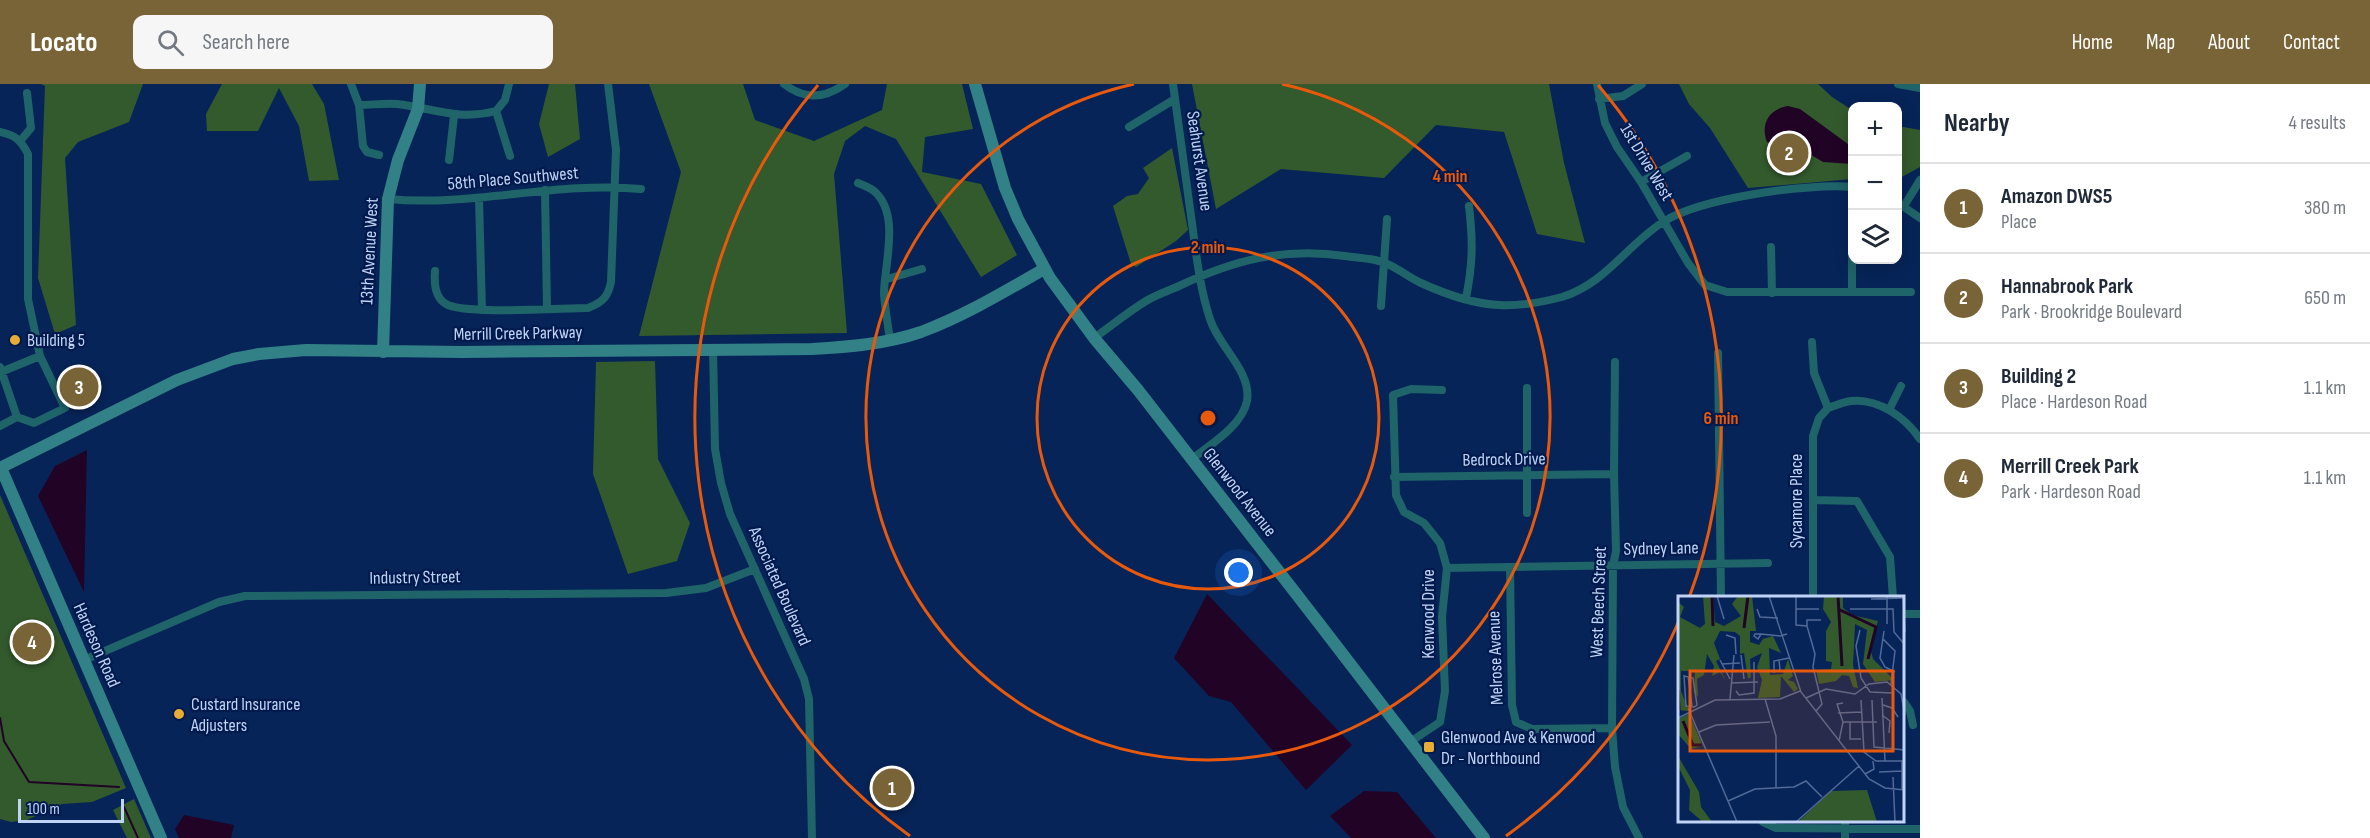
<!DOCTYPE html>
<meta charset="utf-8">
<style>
body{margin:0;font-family:"Sofia Sans Condensed",sans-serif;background:#f6f6f7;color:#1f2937}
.controls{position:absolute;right:18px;top:18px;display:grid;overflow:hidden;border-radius:12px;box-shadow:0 3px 15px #0003}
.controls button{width:54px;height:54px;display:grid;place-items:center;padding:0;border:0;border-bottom:2px solid #e0e1e3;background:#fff;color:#1f2937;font:30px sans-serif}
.scale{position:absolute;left:18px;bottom:15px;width:106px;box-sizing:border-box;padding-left:6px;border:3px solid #c1d4f5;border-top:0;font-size:16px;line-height:21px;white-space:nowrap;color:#c1d4f5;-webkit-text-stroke:4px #011a4d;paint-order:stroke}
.you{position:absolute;left:1239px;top:489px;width:21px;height:21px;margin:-15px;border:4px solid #fff;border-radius:50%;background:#1a73e8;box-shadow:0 0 0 9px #1a73e833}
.badge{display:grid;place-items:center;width:39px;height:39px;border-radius:50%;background:#796437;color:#fff;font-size:20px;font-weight:700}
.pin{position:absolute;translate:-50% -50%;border:3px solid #fff;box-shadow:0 2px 6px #0006}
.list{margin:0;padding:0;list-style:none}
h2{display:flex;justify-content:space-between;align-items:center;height:78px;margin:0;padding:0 24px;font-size:26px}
h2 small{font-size:20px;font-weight:400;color:#747a83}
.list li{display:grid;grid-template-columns:39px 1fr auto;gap:18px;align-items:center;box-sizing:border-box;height:90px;padding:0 24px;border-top:2px solid #e0e1e3}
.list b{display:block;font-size:22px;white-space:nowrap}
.list p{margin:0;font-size:20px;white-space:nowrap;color:#747a83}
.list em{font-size:20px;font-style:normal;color:#747a83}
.icon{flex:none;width:33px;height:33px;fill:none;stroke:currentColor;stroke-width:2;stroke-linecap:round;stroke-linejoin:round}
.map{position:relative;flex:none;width:1920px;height:754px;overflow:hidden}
header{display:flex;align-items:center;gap:36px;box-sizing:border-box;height:84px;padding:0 30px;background:#796437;color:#fff}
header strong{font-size:28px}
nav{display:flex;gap:33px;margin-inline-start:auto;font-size:21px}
.search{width:420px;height:54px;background:#f6f6f7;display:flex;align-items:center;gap:15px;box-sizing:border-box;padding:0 21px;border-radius:12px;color:#747a83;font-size:22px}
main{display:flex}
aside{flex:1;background:#fff}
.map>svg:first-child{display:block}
.green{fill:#335a2d}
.water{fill:#210326}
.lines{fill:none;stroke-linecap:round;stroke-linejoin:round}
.stream{stroke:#210326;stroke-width:2}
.street{stroke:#1f6468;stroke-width:8}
.secondary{stroke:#328186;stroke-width:12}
.ring{fill:none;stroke:#e8590c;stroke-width:3}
.poi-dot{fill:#e6ac36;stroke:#011a4d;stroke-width:2}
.labels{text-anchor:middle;stroke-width:4.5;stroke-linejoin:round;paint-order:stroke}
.street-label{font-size:18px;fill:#c1d4f5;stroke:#011a4d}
.poi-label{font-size:18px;fill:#c1d4f5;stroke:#011a4d;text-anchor:start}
.inset-river{fill:none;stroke:#210326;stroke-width:3}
.inset-road{fill:none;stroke:#516a97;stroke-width:1.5}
.view{fill:#e8590c;fill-opacity:0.15;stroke:#e8590c;stroke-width:3}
.inset-edge{fill:none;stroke:#c1d4f5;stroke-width:3}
.centre{fill:#e8590c;stroke:#011a4d;stroke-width:3}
.ring-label{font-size:18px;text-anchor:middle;font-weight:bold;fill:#e8590c;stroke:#011a4d;stroke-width:4.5;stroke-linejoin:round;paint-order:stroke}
</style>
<header>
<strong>Locato</strong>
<div class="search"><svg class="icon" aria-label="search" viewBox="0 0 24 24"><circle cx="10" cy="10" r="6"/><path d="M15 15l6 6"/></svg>Search here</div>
<nav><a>Home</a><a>Map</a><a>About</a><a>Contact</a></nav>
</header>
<main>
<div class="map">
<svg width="1920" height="754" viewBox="0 0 1920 754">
<rect width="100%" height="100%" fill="#072458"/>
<path class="green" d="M41,0H143L129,38L78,58L65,74L76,241L55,250L38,194L45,2Z
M222,0H312L324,20L339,96L309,97L299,42L279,4L258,47H207L206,30Z
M549,0H575L580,55L548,73L539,40Z
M649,0H743L755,36L814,57L882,26L887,0H962L973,45L925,53L922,88L981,100L1017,171L981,193L896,55L865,42L845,57L834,90L847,249L639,252L681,88Z
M1192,0H1549L1564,79L1585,159L1537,150L1504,48L1436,41L1384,94L1281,85L1216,125Z
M1679,0H1818L1832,13L1852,26V95L1748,104L1710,44L1689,20Z
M1898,42L1920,46V83L1898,95Z
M1172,64L1188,146L1176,157L1136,183L1131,180L1113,122L1127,112L1138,110L1149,94L1143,84Z
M655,277L658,375L690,439L677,477L628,490L593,390L596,278Z
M0,411L126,704L92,718L62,720L27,736L11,738L0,735Z
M134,715L151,754H127L113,726Z"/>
<path class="water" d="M1788,22L1800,25L1852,63V80L1823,78L1808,69L1767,58C1760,40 1769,25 1788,22Z
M87,366L84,508L38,412L55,382Z
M1207,510L1352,661L1306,706L1231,618L1209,612L1174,574Z
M1364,707L1397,708L1436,754H1351L1330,732Z
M184,731L234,741L231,754H179L175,745Z"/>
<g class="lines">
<path class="stream" d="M0,634L4,657L29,698L119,703
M124,723L138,754"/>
<path class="street" d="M351,0L359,21L363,62L367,68L379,71
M509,0L505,16L496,27L510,72
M784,0C804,16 824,15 845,0
M1173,0C1179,44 1185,88 1191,132C1196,167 1199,202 1210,235C1218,262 1252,287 1247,317C1242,342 1211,360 1192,375
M1597,0L1605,39L1617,63L1641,98L1688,179L1705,201L1727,208H1911
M1898,0L1920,4
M1599,15L1623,12L1642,0
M359,21C371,21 385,19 397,20C433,24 458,37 496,27
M1129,43L1175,15
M0,48C15,51 21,56 28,70V215L40,272L65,324L34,339L17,333L0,342
M21,56L31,44L27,9
M449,76L454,32
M1641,98L1687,72
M858,99C863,101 870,104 874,107C901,130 884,181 884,210C885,225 888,241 890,256
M545,106L547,224
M479,114L482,226
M388,115C473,123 556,97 641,105
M1898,119L1920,134
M1904,122L1920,96
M1771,163L1772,209
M1852,169V208
M435,187C434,199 435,214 446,220C464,231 562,224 588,224C603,218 608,213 611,198L616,66L608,0
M887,195L922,185
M1466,214C1473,179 1473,157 1469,122
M1381,222L1387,135
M1094,254C1111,242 1128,228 1146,217C1156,211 1168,207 1179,202C1234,176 1284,163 1345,172C1357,174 1374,174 1385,179C1398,184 1408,193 1421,199C1443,209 1474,220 1499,221C1518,222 1543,218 1562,213C1605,200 1627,161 1663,138C1700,114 1808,99 1852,103
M1812,258L1814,289L1828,324
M713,264L715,365L721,399L730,430L804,595L809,615L812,754
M1718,269L1721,514
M1615,278L1614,390L1616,467L1613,482L1612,644L1615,683L1623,723L1639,754
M0,283L17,333
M1,288L40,272
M1828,324C1835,322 1843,318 1851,317C1878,314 1905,333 1920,355
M1889,326L1901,302
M1394,393L1614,390
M1813,416L1857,417L1890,473L1893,514
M1527,429V304
M1510,483L1512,621L1516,638L1532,645L1612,644
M1447,484L1768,479
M1813,514V352L1819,334L1828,324
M1904,530H1920
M84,576L219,518L245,512L666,509L706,504L755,485
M1904,618L1910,627L1913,641
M1410,658L1440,638L1445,607L1442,533L1447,484L1440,459L1424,439L1404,428L1396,411L1393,311L1411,305L1442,306
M1763,738L1776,744L1920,745
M1845,738V754"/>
<path class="secondary" d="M975,0L1005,104L1018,135L1050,194L1094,254L1138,306L1318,538L1484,754
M383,268L388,115L398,76L418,25L420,0
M0,384L177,296L233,275L259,270L306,266L463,268L812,265C848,263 886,260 921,248C964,232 1004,208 1044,185
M1,384L161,754"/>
</g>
<g class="ring">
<circle cx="1208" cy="334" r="171"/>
<path d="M1282 0A342 342 0 1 1 1134 0"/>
<path d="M1678 539A513 513 0 0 1 1506 752M910 752A513 513 0 0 1 818 1M1598 1A513 513 0 0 1 1689 514"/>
</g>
<g class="poi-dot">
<circle cx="15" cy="256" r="6"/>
<circle cx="179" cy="630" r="6"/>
<rect x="1423" y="657" width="12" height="12" rx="3"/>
</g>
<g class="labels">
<g class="street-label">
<text transform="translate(1200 77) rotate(82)" y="6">Seahurst Avenue</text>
<text transform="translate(1647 78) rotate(59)" y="6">1st Drive West</text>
<text transform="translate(513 94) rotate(-5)" y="6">58th Place Southwest</text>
<text transform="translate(369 167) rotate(-87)" y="6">13th Avenue West</text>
<text transform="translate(518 249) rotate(-1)" y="6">Merrill Creek Parkway</text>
<text transform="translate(1504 375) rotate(-1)" y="6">Bedrock Drive</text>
<text transform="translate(1240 408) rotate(52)" y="6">Glenwood Avenue</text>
<text transform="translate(1796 417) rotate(-90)" y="6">Sycamore Place</text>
<text transform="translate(1661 464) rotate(-1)" y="6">Sydney Lane</text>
<text transform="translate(415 493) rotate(-1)" y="6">Industry Street</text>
<text transform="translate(780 502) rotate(66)" y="6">Associated Boulevard</text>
<text transform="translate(1598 518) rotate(-88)" y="6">West Beech Street</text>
<text transform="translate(1428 530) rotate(-90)" y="6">Kenwood Drive</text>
<text transform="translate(97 561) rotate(66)" y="6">Hardeson Road</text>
<text transform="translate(1495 574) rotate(-92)" y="6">Melrose Avenue</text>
</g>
<g class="poi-label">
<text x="27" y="262">Building 5</text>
<text x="191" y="626">Custard Insurance<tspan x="191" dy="21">Adjusters</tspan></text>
<text x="1441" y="659">Glenwood Ave &amp; Kenwood<tspan x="1441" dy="21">Dr - Northbound</tspan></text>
</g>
</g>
<g transform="translate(1678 512)">
<rect width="226" height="226" fill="#072458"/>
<path d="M25,0H35L37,26L46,30L63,20L54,8L60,0H74L78,35H72V46L81,49L85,43L95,40L103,57L91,52L92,79L105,78L110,63L115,80L110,84L116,86L120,93L116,96L103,80L102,101L80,102L84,84L79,71L84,57L72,63L73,81L70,83L66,57L62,58V40L57,36L42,35L36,47L42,63L38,65L48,85L42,76L34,80L36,70L29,58L26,79L19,83L20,101L16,96L17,75H3V95L11,115L0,114V6L6,11L2,21L22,32L27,28ZM146,0H165V12L174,19L200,25L192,52L195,63L216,84L197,86L185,68L189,34L177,28L175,69L180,92L175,91L171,80L164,79L158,85L141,88L138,74L153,73L154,66L148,65V35L153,26L145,13ZM11,118L25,150L13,153L0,138V123ZM0,160L21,196L23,211L34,226H25L11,214L12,194L0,170ZM189,194L199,226H120L153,195Z" fill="#335a2d"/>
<path class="inset-river" d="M34,0L35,30M160,0L164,70M160,13L198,31L190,63M66,32L70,0M0,94L1,114M5,125L15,149H24"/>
<path class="inset-road" d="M39,0L46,23M91,0L123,96L191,183L207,192L227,194M118,0V29L129,30M225,0L227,36M209,1V28M193,3L226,2M79,13L82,21L100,22M118,13H141M172,13H215L216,36L227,49M129,30L137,58L135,71L144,108L138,115M129,30V24H143M182,34L178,50L183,82L192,96L214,97M206,35L202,62L207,71L217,76M83,38L80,43L76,40L77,38H83L102,40L109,38M48,39L57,42L58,58M205,43L217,55L213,88M63,59L66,83M42,64L52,83M101,64L102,74L96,76V65L111,62M44,68L62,67M6,80L15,82L19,109L16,111L8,110ZM10,80L14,110M53,87L80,86M58,95L61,99L76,97V66M128,102L148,93L177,98L191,88L209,86L223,98L227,119M204,102L207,165M52,103L56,59M87,103L98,140V192M183,104L186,156L198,165H227M194,104L196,151L227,154M205,109L214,112L220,121M10,112L59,226M160,117L183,116M204,119L212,125L211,137M0,122L37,104L102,103L122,95M165,126H199M172,126V143H183M21,136L38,129L92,126M161,145L165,126L159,108L165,107M224,165V194M201,176L224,175M187,178L196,173L195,165M215,181L217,226M50,205L77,193L116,191L128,185L144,201M118,226L181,170"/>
<path class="view" d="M12,75H215V155H12Z"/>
<rect width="226" height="226" class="inset-edge"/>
</g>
<circle cx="1208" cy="334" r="9" class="centre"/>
<g class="ring-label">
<text x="1450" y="98">4 min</text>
<text x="1208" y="169">2 min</text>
<text x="1721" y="340">6 min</text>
</g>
</svg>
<div class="controls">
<button>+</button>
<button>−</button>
<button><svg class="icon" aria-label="layers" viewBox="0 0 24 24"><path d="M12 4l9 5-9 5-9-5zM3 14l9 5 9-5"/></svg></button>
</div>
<div class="scale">100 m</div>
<div class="you"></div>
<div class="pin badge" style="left:892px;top:704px">1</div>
<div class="pin badge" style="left:1789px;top:69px">2</div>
<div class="pin badge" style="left:79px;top:303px">3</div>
<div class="pin badge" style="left:32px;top:558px">4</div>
</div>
<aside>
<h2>Nearby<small>4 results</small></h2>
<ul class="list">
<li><span class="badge">1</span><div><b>Amazon DWS5</b><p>Place</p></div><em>380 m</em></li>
<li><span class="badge">2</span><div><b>Hannabrook Park</b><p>Park · Brookridge Boulevard</p></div><em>650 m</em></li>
<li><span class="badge">3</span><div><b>Building 2</b><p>Place · Hardeson Road</p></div><em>1.1 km</em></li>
<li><span class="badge">4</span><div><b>Merrill Creek Park</b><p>Park · Hardeson Road</p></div><em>1.1 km</em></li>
</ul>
</aside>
</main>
